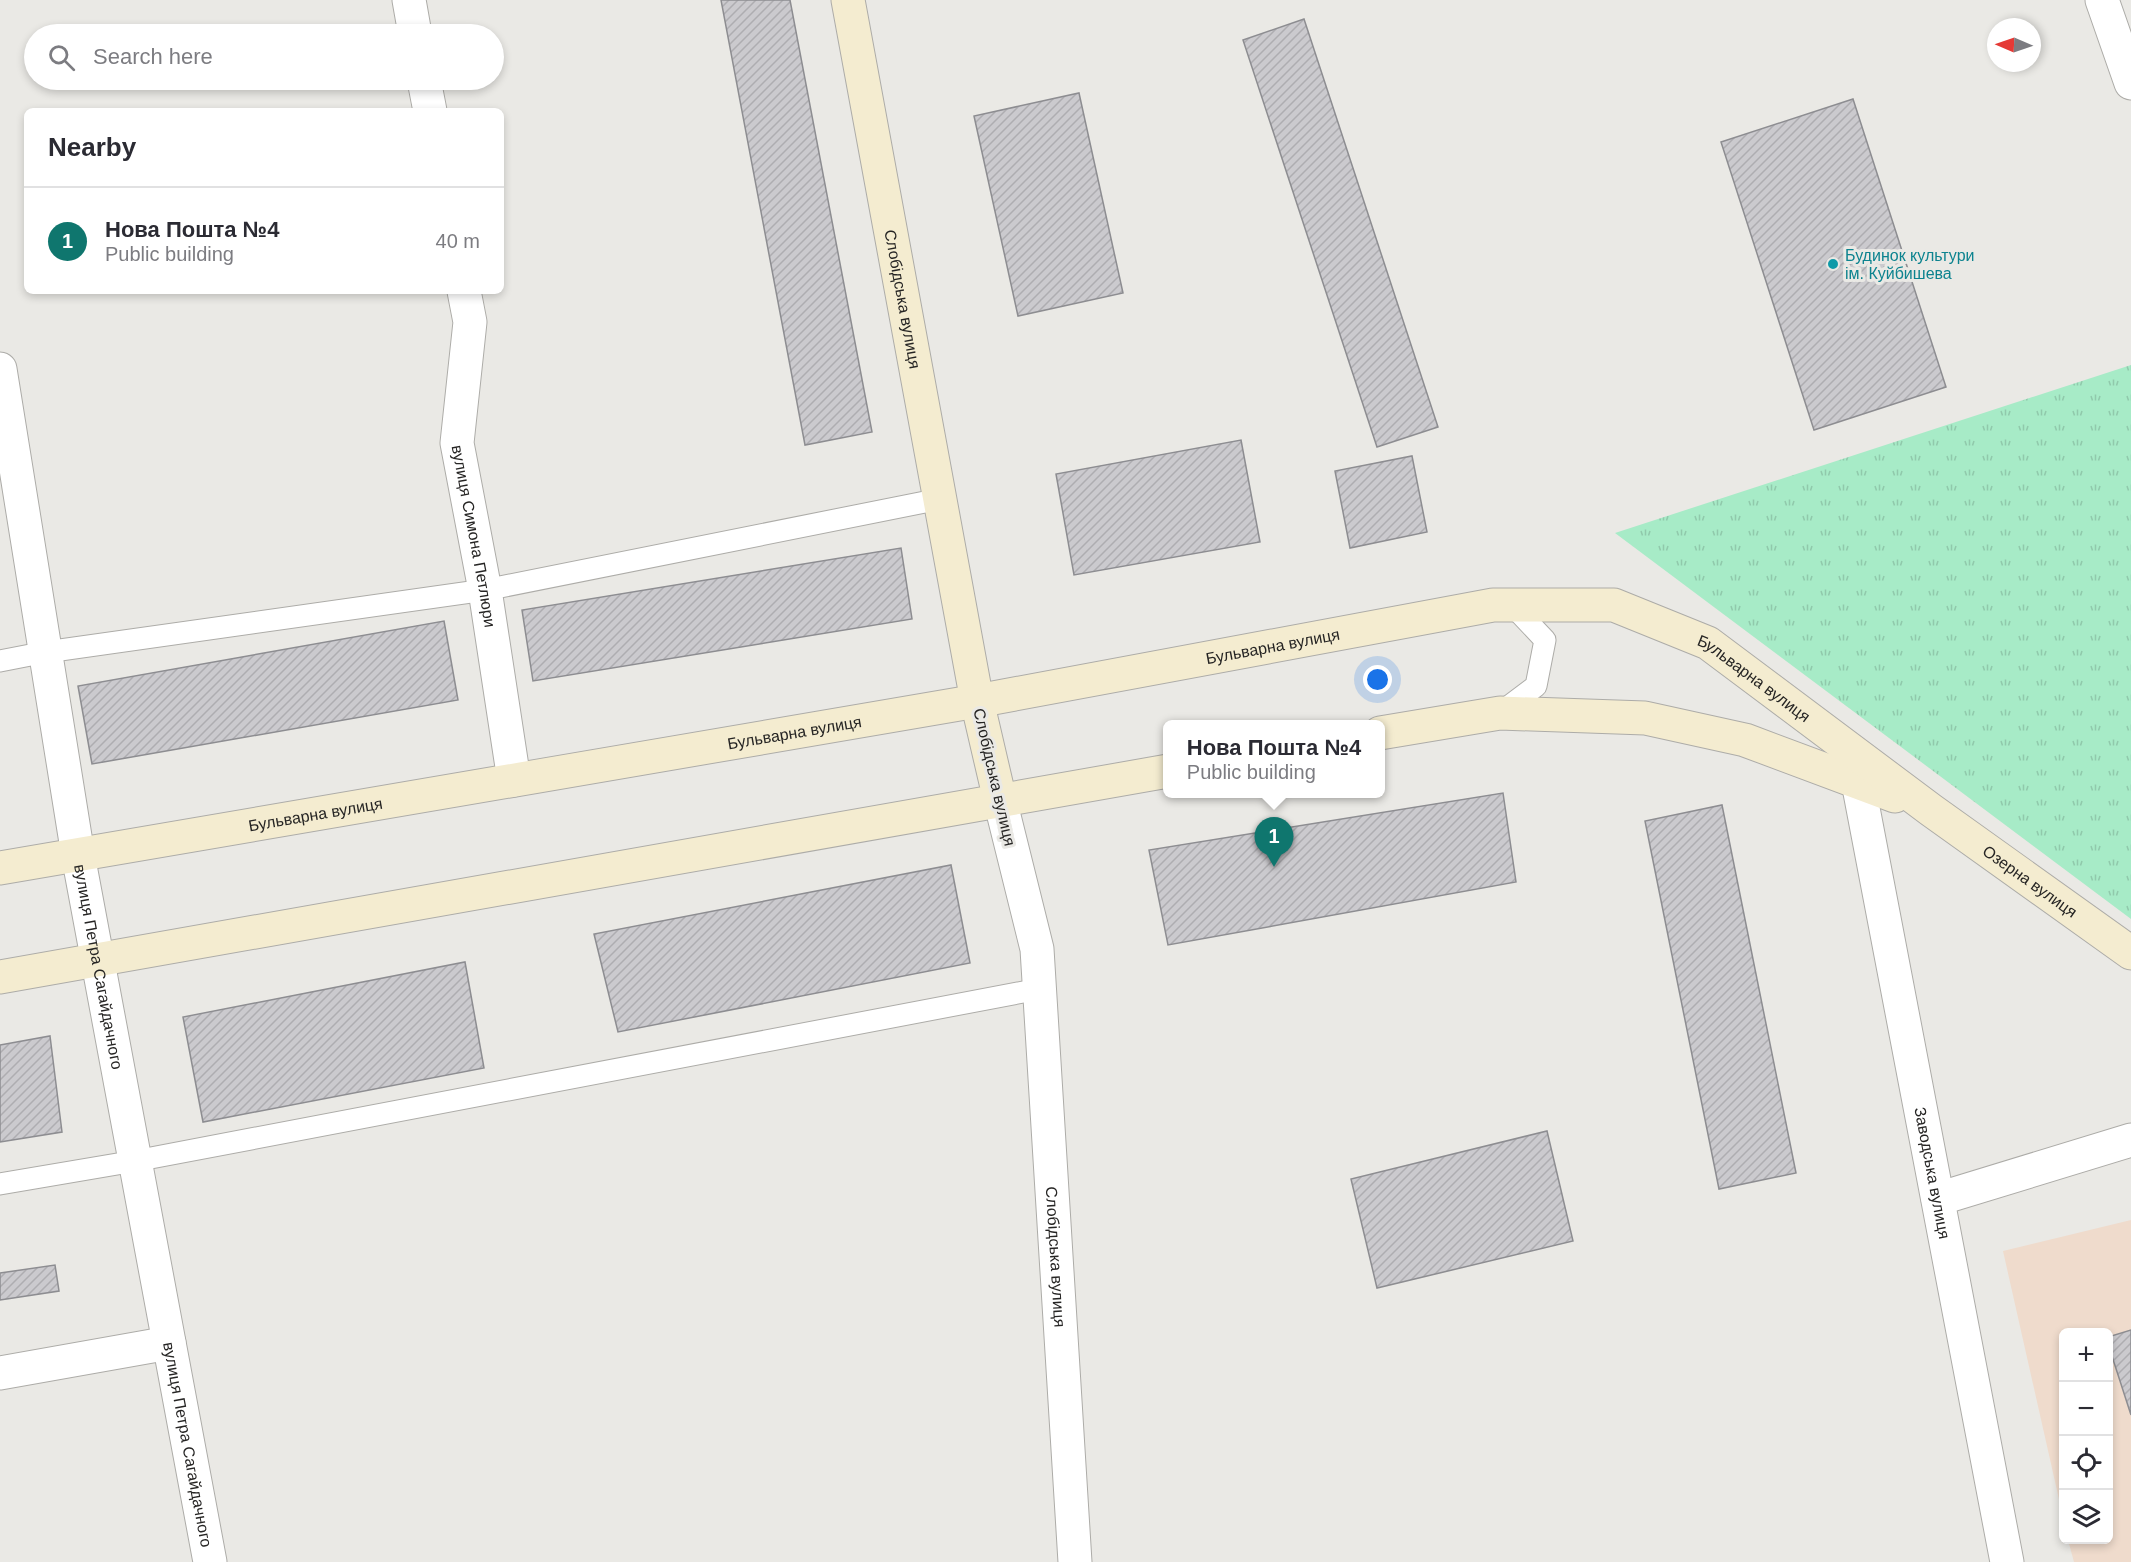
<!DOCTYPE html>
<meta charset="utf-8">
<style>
body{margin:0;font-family:Arial,sans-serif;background:#f2f2f3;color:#2b2b33}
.controls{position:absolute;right:18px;bottom:18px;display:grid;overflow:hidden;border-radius:9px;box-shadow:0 3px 9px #0003}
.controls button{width:54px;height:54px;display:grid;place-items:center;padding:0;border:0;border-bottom:2px solid #e1e1e2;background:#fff;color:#2b2b33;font:30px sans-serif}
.compass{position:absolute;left:1987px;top:18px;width:54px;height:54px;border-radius:50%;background:#fff;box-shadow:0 3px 9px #0003;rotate:272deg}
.you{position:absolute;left:1378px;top:680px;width:21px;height:21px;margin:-15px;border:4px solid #fff;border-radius:50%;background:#1a73e8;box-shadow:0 0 0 9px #1a73e833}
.badge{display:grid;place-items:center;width:39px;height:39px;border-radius:50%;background:#0f766e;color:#fff;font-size:20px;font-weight:700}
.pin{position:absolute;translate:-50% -50px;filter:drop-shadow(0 2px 3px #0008)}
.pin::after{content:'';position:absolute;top:32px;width:21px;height:18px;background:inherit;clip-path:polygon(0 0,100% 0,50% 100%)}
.popup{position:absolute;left:1163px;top:720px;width:222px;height:78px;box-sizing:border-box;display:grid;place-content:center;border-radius:9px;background:#fff;filter:drop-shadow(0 2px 4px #0005);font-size:20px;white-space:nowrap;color:#7c7c81}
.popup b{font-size:22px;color:#2b2b33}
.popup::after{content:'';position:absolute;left:50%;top:100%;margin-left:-12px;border:12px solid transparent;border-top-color:#fff}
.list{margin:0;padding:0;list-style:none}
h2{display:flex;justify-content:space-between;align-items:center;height:78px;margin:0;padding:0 24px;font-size:26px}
h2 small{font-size:20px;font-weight:400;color:#7c7c81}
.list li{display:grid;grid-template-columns:39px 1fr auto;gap:18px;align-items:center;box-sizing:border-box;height:108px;padding:0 24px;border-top:2px solid #e1e1e2}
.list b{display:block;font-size:22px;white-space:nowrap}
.list p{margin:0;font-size:20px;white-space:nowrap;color:#7c7c81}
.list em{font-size:20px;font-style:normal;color:#7c7c81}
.icon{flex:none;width:33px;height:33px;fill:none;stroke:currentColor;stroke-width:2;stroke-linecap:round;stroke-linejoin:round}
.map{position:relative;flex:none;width:2131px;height:1562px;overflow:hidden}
.search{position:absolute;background:#fff;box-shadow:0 3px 9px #0003;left:24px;top:24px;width:480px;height:66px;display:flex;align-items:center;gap:15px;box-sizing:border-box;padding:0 21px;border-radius:33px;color:#7c7c81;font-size:22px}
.panel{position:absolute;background:#fff;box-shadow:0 3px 9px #0003;left:24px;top:108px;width:480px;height:186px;border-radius:9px}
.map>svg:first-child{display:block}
.education{fill:#efdbcc}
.park{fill:url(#park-tufts)}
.building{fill:url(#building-hatch);stroke:#8d8d91;stroke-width:1.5}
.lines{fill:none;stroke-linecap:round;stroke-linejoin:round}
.lane-casing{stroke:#adaca8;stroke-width:23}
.street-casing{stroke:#adaca8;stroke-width:35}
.secondary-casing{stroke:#adaca8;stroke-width:35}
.lane{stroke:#fff;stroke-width:21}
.street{stroke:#fff;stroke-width:33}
.secondary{stroke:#f4ecd0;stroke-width:33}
.culture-dot{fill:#0f9aa8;stroke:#eae9e5;stroke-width:2}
.labels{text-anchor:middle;stroke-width:6;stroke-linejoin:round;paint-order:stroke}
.culture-label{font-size:16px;fill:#0d838f;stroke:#eae9e5;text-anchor:start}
.street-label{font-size:16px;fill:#262524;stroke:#eae9e5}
</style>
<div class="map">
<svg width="2131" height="1562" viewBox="0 0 2131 1562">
<defs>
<pattern id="park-tufts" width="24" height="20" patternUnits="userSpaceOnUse" patternTransform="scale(1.5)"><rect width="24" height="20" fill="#a7ebc7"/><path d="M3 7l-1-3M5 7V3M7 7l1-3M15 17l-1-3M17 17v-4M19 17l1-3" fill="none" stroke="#90c9ab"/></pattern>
<pattern id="building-hatch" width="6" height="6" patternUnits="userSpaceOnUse" patternTransform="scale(1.5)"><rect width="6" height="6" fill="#cbcace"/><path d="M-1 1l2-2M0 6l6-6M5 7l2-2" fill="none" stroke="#aeadb1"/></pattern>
</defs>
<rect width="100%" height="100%" fill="#eae9e5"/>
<path class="education" d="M2131,1220V1562H2074L2068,1540H2108V1332H2064L2063,1517L2003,1251Z"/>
<path class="park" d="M2131,365V919L1615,533Z"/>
<path class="building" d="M721,0H790L872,432L805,445Z
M1304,19L1438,427L1377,447L1243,40Z
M1079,93L1123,293L1018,316L974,116Z
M1853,99L1946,387L1814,430L1721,142Z
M1241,440L1260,542L1074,575L1056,474Z
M1412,456L1427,532L1350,548L1335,471Z
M901,548L912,619L533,681L522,610Z
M444,621L458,700L92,764L78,686Z
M1503,793L1516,882L1168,945L1149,850Z
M1722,805L1796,1173L1719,1189L1645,821Z
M951,865L970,963L618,1032L594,934Z
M465,962L484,1068L203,1122L183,1017Z
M50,1036L62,1132L0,1142V1045Z
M1547,1131L1573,1241L1377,1288L1351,1179Z
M55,1265L59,1291L0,1300V1273Z
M2131,1330V1415L2108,1344V1337Z"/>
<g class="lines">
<g class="lane-casing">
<path id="lane" d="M0,661L46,652L485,590L940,499
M1500,713L1536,686L1545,640L1512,605
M0,1184L135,1161L1039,989"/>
</g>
<g class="street-casing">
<g id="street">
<path d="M409,0L415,34"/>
<path d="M2102,0L2131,83"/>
<path d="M424,80L430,111"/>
<path id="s1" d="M464,291L470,322L457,443L485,590L514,780"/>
<path id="s2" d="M0,369L78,855L210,1562"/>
<path id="s3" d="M1858,782L2007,1562"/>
<path id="s4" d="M1000,800L1037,949L1075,1562"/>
<path d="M1938,1199L2131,1140"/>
<path d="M0,1373L169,1343"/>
</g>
</g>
<g class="secondary-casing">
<g id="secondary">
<path id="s5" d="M848,0L977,701L1000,800"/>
<path d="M1380,733L1500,713L1645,718L1745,740L1895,796"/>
<path id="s6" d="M0,868L977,701L1493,605H1614L1708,643L1931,810L2131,953"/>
<path d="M0,977L1168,771"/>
</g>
</g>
<use href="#lane" class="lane"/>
<use href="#street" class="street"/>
<use href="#secondary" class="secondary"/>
</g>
<circle class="culture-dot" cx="1833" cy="264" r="6"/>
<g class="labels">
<g class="culture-label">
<text x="1845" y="261">Будинок культури<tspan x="1845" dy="18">ім. Куйбишева</tspan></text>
</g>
<g class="street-label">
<text dy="6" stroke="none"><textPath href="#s5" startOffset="304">Слобідська вулиця</textPath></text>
<text dy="6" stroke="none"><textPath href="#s1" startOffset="248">вулиця Симона Петлюри</textPath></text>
<text dy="6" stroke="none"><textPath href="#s6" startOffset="1292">Бульварна вулиця</textPath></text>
<text dy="6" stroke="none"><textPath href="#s6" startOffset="1796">Бульварна вулиця</textPath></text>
<text dy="6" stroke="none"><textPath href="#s6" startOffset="806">Бульварна вулиця</textPath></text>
<text transform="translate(995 777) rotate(77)" y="6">Слобідська вулиця</text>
<text dy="6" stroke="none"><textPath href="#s6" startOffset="320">Бульварна вулиця</textPath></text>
<text dy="6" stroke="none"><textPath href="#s6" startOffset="2139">Озерна вулиця</textPath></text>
<text dy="6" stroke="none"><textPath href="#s2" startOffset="606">вулиця Петра Сагайдачного</textPath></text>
<text dy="6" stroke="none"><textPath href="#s3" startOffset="398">Заводська вулиця</textPath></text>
<text dy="6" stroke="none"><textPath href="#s4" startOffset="462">Слобідська вулиця</textPath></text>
<text dy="6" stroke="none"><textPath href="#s2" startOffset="1092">вулиця Петра Сагайдачного</textPath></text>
</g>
</g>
</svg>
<div class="controls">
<button>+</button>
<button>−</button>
<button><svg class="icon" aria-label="locate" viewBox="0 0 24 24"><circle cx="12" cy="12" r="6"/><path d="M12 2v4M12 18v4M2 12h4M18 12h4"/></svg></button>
<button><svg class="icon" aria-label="layers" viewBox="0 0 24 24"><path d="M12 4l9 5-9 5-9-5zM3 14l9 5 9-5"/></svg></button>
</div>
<svg class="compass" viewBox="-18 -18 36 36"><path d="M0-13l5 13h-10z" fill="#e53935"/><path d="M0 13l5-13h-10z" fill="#7c7c81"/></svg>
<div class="you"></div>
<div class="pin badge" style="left:1274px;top:867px">1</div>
<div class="popup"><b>Нова Пошта №4</b>Public building</div>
<div class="search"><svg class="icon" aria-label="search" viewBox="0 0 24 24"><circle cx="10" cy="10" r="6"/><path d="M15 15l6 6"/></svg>Search here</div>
<section class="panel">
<h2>Nearby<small></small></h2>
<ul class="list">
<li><span class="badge">1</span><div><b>Нова Пошта №4</b><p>Public building</p></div><em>40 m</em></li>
</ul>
</section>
</div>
